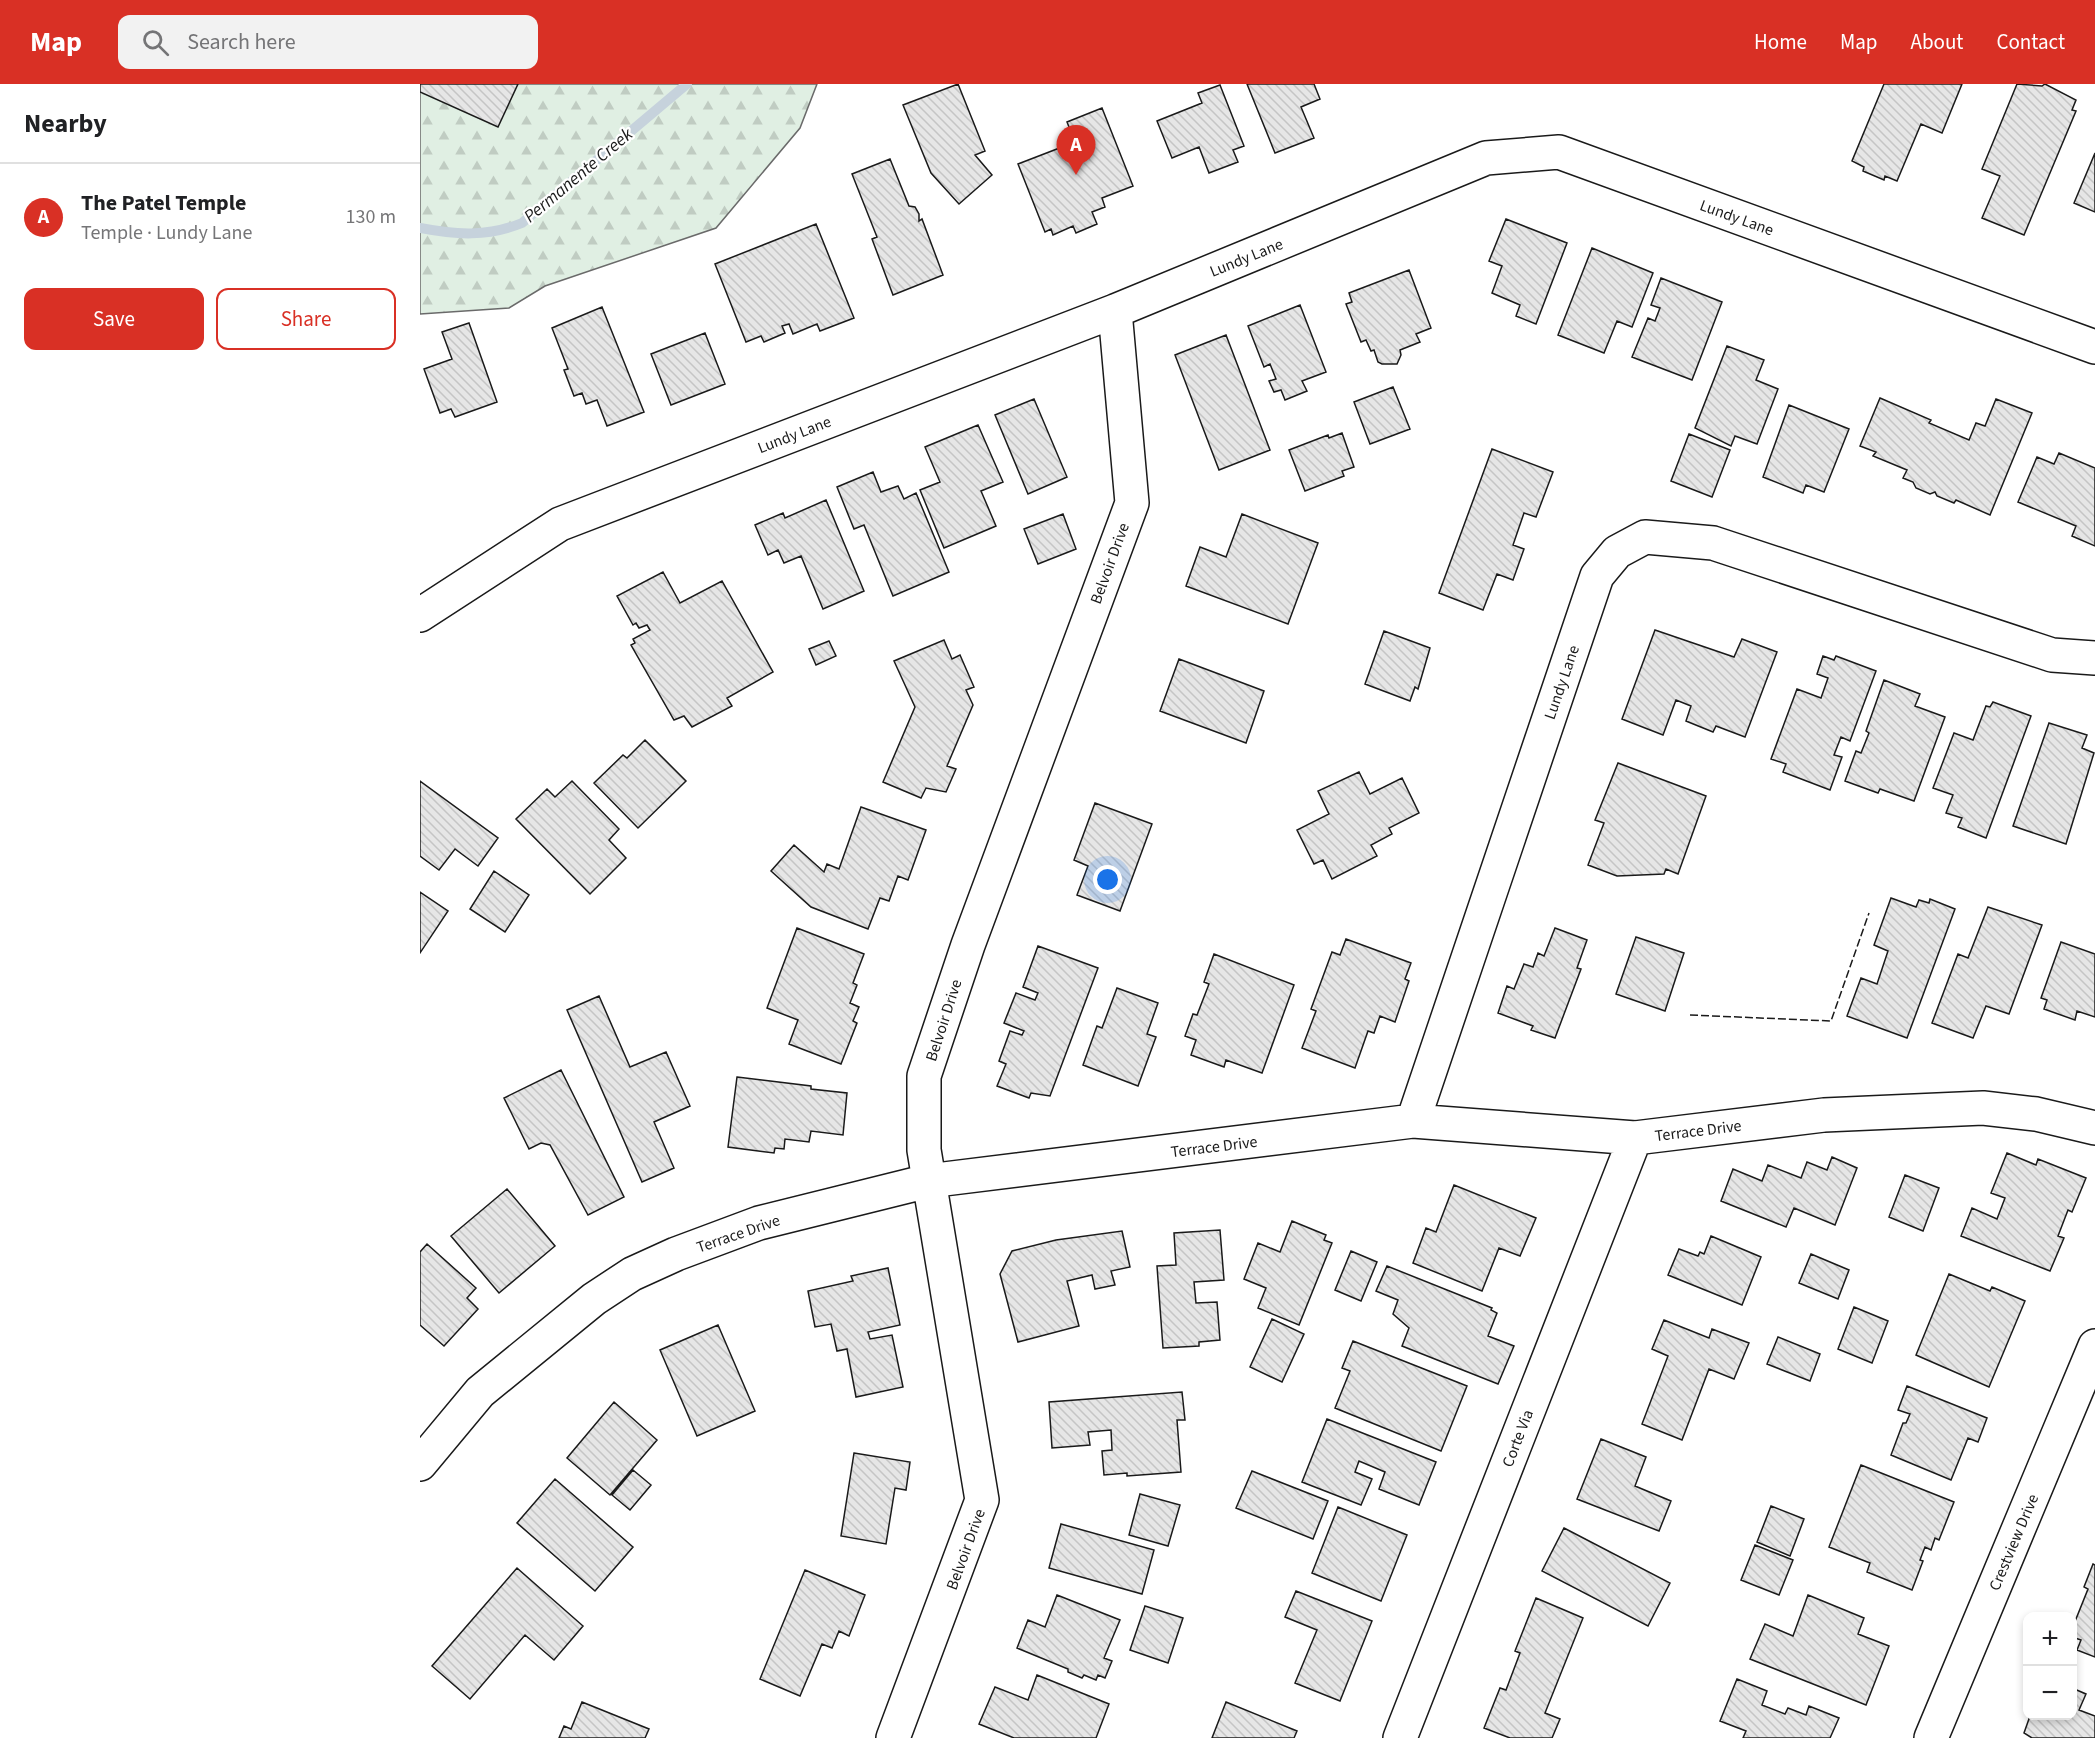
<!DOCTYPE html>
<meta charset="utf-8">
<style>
body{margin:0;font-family:"Source Sans 3",sans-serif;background:#f2f2f2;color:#202124}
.controls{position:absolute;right:18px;bottom:18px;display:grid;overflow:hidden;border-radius:12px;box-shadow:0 3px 9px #0003}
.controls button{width:54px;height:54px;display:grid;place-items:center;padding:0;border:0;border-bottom:2px solid #e0e0e0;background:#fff;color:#202124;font:30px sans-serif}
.you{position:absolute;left:688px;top:796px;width:21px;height:21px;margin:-15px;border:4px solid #fff;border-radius:50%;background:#1a73e8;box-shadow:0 0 0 9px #1a73e833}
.badge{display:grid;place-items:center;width:39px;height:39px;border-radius:50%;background:#d93025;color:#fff;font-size:20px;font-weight:700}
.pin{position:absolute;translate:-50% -50px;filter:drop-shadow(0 2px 3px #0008)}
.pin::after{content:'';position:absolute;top:32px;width:21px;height:18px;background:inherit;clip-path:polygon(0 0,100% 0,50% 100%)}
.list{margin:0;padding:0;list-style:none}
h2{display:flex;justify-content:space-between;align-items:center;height:78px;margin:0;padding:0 24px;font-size:26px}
h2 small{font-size:20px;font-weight:400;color:#757577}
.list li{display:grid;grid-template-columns:39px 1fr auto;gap:18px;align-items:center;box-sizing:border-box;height:108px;padding:0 24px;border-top:2px solid #e0e0e0}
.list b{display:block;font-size:22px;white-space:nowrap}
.list p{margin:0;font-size:20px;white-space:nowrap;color:#757577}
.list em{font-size:20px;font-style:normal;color:#757577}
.actions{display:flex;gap:12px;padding:18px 24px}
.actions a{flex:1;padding:14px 0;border:2px solid #d93025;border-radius:12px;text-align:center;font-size:21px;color:#d93025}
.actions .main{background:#d93025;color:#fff}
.icon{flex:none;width:33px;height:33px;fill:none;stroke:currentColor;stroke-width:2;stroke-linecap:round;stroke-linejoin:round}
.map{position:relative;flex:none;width:1675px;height:1654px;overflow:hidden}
header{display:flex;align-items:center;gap:36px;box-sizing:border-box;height:84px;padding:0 30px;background:#d93025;color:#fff}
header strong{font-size:28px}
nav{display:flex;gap:33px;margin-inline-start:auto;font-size:21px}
.search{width:420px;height:54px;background:#f2f2f2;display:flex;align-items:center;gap:15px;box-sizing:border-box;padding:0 21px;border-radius:12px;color:#757577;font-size:22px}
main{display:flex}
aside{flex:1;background:#fff}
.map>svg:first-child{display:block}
.forest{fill:url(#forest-firs);stroke:#6a6a6a;stroke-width:1.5}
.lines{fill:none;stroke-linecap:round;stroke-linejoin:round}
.stream{stroke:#c6d2dc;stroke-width:10}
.building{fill:url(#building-back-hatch);stroke:#1a1a1a;stroke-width:1.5}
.minor-casing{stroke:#1a1a1a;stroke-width:36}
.minor{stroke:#fff;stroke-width:33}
.fence{stroke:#1a1a1a;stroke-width:1.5;stroke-dasharray:8 3;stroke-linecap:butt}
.labels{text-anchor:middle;stroke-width:4.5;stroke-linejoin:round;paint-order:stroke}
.street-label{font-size:16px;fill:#1a1a1a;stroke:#fff}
.water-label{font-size:18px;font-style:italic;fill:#1a1a1a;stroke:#fff}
</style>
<header>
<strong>Map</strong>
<div class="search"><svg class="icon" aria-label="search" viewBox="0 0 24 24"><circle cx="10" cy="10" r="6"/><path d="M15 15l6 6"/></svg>Search here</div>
<nav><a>Home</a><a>Map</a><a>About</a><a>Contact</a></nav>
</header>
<main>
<aside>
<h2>Nearby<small></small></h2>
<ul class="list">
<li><span class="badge">A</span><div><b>The Patel Temple</b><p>Temple · Lundy Lane</p></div><em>130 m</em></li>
</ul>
<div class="actions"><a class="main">Save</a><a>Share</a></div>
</aside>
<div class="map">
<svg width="1675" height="1654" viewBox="0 0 1675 1654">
<defs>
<pattern id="forest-firs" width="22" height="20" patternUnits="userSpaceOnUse" patternTransform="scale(1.5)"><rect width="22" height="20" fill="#e0efe3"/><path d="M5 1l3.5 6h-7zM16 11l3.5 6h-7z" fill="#c0ccc2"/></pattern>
<pattern id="building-back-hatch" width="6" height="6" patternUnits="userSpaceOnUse" patternTransform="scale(1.5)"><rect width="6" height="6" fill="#e6e6e6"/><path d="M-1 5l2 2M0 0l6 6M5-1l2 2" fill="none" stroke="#c5c5c5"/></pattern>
</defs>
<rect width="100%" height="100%" fill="#fff"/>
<path class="forest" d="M0,0H397L380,44L296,144L125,202L89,224L0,230Z"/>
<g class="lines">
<path class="stream" d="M0,144C36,151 68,153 102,139L267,0"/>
</g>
<path class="building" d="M0,0H98L78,43L0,8Z
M538,0L565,67L555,71L572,91L539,120L511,89L483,21Z
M827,0H894L900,15L881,23L894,54L855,69Z
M1464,0H1542L1522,49L1501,40L1477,97L1465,92L1464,96L1443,87L1444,83L1432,77Z
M1597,0L1622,2L1625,0L1656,16L1652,26L1656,27L1604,151L1562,134L1580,92L1562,85Z
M800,1L824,62L813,66L818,78L789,89L779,63L752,74L737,37L782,19L778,9Z
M682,24L713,102L682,114L685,123L672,128L677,140L656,149L653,142L633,151L631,145L625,148L598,80L655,58L647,38Z
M1675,69V128L1654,119Z
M470,75L489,122L495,123L499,130V137L502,135L523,191L473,211L452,155L457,153L432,90Z
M1086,135L1147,159L1116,240L1096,232L1100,221L1072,209L1082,182L1069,177Z
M396,140L434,234L400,247L397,240L373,250L369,240L362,242L365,249L344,258L341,252L326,258L295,180Z
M1172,164L1233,189L1212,243L1197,237L1184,269L1138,251Z
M989,186L1011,244L996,250L1000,258L980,266L981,271L977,280H962L958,278L954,266L951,267L946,256L941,258L926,220L932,218L929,209Z
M1241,194L1302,218L1272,296L1212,273L1228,234L1235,237L1240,224L1231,221Z
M880,221L906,288L882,297L887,307L865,316L861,306L854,308L849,297L856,295L850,280L844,283L828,242Z
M182,223L224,328L187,342L177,316L166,320L162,309L154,312L144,286L148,285L132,244Z
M49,239L77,318L35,333L31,325L20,329L4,285L32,275L22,248Z
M285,249L305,300L251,321L231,270Z
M806,251L850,366L799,386L755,271Z
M1307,262L1344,276L1336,296L1358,305L1337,360L1315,352L1311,362L1275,344Z
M973,303L990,345L950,360L934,318Z
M1460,314L1511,336L1509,339L1549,356L1556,339L1565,342L1576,315L1612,329L1570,431L1536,416L1534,419L1517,412L1515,408L1510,410L1496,404L1493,398L1483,394L1487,386L1453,372L1456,368L1440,362Z
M614,315L647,393L608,410L575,331Z
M1369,321L1429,345L1404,408L1386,401L1383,409L1343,393Z
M558,341L583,398L561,407L576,442L524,464L500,406L520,398L505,363Z
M922,349L934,383L922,387L924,392L885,407L869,366L908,351L909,354Z
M1269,350L1310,366L1292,413L1251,397Z
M1072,365L1133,388L1116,433L1104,429L1093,461L1104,465L1093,496L1077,490L1063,526L1019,509Z
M1639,369L1675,384V462L1652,452L1656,442L1598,418L1617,373L1634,380Z
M453,388L461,408L478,402L484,415L496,409L529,488L473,512L444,441L434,445L417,403Z
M406,416L444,507L403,525L381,472L364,479L358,466L348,471L335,441L363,429L365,434Z
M643,430L656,465L618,480L604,445Z
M822,430L898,459L868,540L766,502L780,463L806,473Z
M243,488L260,519L302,497L353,588L307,614L312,622L272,643L264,632L254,636L211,561L215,559L213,555L230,546L227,541L219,544L216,539L213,541L197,512Z
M1235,546L1314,573L1322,555L1357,568L1325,653L1296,642L1293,648L1266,637L1271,622L1256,616L1243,651L1202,635Z
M964,547L1010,564L998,605L995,603L990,617L945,600Z
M524,556L532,575L540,571L554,603L546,606L553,621L527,682L536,685L526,708L506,704L501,714L463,698L495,623L474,577Z
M409,557L416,572L396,581L389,565Z
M1403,572L1414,576L1416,572L1456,587L1430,657L1421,653L1414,671L1422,673L1410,706L1363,688L1366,680L1351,675L1377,605L1401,614L1408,594L1397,590Z
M759,575L844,607L826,659L740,627Z
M1464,596L1500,610L1495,622L1525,633L1494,717L1460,705L1458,709L1425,697L1436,667L1441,669L1449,649L1446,647Z
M1573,618L1611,632L1566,754L1538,743L1542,734L1526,729L1533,711L1513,704L1534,649L1553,656L1566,622L1570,623Z
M1629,639L1667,651L1662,664L1674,669L1646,760L1593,742Z
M225,656L266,697L218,744L174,699L203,671L207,674Z
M1198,679L1286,712L1258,790L1246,785L1244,790L1197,792L1168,781L1184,739L1175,736Z
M939,688L950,710L982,694L999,729L969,744L972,750L951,761L957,772L912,795L903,776L894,780L877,746L909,730L898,707Z
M0,697L78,754L58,782L35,765L19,786L0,772Z
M152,697L199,745L189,756L206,774L170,810L96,735L127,705L135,713Z
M675,719L732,740L700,827L657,811L668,782L654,776Z
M441,723L506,746L488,796L478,792L469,817L460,814L448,845L391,823L351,787L374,761L404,788L407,780L419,785Z
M74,787L109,811L85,848L50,825Z
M0,808L28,827L0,869Z
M1471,814L1496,823L1499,816L1509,819L1510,815L1535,825L1487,954L1427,932L1441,894L1457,900L1468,867L1454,861Z
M1568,823L1622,841L1589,930L1566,922L1553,954L1512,939L1538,870L1548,874Z
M377,844L444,870L433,899L437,901L430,919L439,923L433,937L437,939L421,980L369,960L378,936L347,924Z
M1135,844L1167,856L1157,884L1161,885L1135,954L1111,946L1113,942L1078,929L1087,902L1094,905L1104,880L1113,883L1118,869L1124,872Z
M1216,853L1264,869L1245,927L1196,910Z
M926,855L991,879L985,895L989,897L975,938L960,932L954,949L948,947L935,984L882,964L896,927L891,925L912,868L920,871Z
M1641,858L1675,870V933L1657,927L1655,936L1624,925L1627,916L1621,914Z
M618,862L678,884L630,1012L611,1009L609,1014L577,1002L586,980L579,977L590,947L602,951L604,947L584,939L596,909L615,916L618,909L603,903Z
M794,870L874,901L842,989L806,976L804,983L771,971L776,956L765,952L773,930L777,931L789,900L784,898Z
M697,904L738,919L727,950L736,953L718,1002L663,981L677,942L682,944Z
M179,912L210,983L246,968L270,1022L234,1038L254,1084L222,1098L147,926Z
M141,986L204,1113L168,1131L130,1061L121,1059L109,1065L84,1014Z
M317,993L391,1002V1005L427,1009L423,1051L391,1047L389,1058L365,1055L364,1065L355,1064L354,1069L308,1063Z
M1587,1069L1616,1081L1618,1075L1666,1094L1652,1128L1648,1126L1638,1152L1644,1154L1630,1187L1541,1152L1552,1124L1577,1135L1585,1114L1571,1109Z
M1412,1073L1437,1084L1415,1141L1374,1124L1366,1143L1301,1117L1313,1085L1342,1097L1348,1081L1381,1094L1387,1078L1407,1086Z
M1485,1091L1519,1104L1503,1147L1469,1133Z
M1034,1101L1116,1134L1100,1172L1079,1164L1062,1207L993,1179L1006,1144L1016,1148Z
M87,1105L135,1162L79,1209L31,1152Z
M872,1137L906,1151L904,1156L912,1159L879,1241L838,1224L846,1204L824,1195L838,1159L860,1168Z
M800,1146L804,1196L774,1198L776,1219L797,1218L800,1256L779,1258V1262L743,1264L737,1182L756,1181L754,1149Z
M702,1147L710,1183L691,1187L695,1201L675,1205L672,1191L647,1197L659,1242L598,1258L580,1190L592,1167L636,1156Z
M1291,1152L1341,1173L1322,1221L1248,1191L1259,1165L1278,1172L1280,1168L1284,1170Z
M7,1160L56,1204L47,1214L58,1225L24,1262L0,1241V1168Z
M931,1167L957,1178L941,1217L915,1206Z
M1391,1170L1429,1186L1418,1215L1379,1199Z
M967,1182L1072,1224L1071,1226L1077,1229L1068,1252L1094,1262L1078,1300L982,1262L989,1244L973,1230L978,1216L956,1207Z
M468,1184L480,1241L448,1248L450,1255L472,1251L483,1303L436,1313L427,1265L417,1267L411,1240L395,1243L388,1207L433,1197L431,1192Z
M1529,1190L1570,1207L1572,1203L1605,1217L1569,1303L1496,1271Z
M1434,1223L1468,1237L1452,1279L1418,1265Z
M852,1235L884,1250L862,1298L830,1283Z
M1244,1236L1289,1254L1292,1245L1329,1259L1314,1295L1289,1285L1262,1356L1222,1340L1248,1272L1232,1265Z
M298,1241L335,1327L277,1352L240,1266Z
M1358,1253L1400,1270L1390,1297L1347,1280Z
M933,1257L1047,1302L1021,1367L915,1324L930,1287L922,1284Z
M1487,1302L1567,1334L1558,1358L1548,1354L1531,1396L1471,1371L1483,1339H1486L1490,1330L1478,1326Z
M762,1308L765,1336H757L761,1388L707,1392V1389L684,1391L682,1367L692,1366L691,1346L668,1348L670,1361L632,1364L629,1318Z
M194,1318L237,1356L190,1411L147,1374Z
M907,1335L1016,1378L999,1421L959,1405L965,1388L939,1377L935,1388L952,1395L941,1421L882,1398Z
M1181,1355L1226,1373L1215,1402L1251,1417L1239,1447L1157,1415Z
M434,1369L490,1378L486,1406L475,1404L466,1460L421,1452Z
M1441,1381L1534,1418L1519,1456L1515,1454L1511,1466L1505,1463L1500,1476L1503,1477L1492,1506L1447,1488L1450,1479L1409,1463Z
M213,1386L231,1401L210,1426L192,1411Z
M832,1387L908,1417L893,1455L816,1424Z
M135,1395L213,1463L175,1507L97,1439Z
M720,1410L760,1421L748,1462L709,1451Z
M1351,1422L1384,1435L1370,1472L1337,1458Z
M918,1423L987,1451L961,1517L892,1489Z
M641,1440L734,1466L722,1510L629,1484Z
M1144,1444L1250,1499L1228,1542L1122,1487Z
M1335,1461L1373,1476L1359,1511L1321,1496Z
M1673,1480L1675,1481V1573L1657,1566L1661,1556L1652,1553V1545L1668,1505L1664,1503Z
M97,1484L163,1542L134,1576L105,1551L50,1615L12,1582Z
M385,1486L445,1511L429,1552L419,1547L412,1564L402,1560L380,1612L340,1595Z
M876,1507L952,1537L920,1617L875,1599L897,1546L865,1533Z
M637,1511L700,1536L684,1574L692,1577L685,1594L678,1591L676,1596L664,1591L662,1594L648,1588V1585L597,1564L608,1536L625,1543Z
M1388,1511L1444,1534L1438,1550L1469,1562L1446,1621L1330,1575L1345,1540L1373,1552Z
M1116,1514L1163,1534L1125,1629L1140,1635L1132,1654H1090L1064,1644L1080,1604L1086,1606L1100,1569L1095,1567Z
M725,1522L763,1534L748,1579L710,1566Z
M617,1591L689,1620L676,1654H594L559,1640L575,1603L608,1616Z
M1317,1595L1347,1607L1342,1621L1365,1630L1368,1624L1386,1631L1389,1622L1419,1634L1410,1654H1323L1326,1647L1300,1637Z
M1652,1604L1666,1610L1659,1626L1675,1632V1654H1612L1604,1649L1610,1632H1652Z
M162,1618L229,1645L225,1654H139L144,1642L151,1645Z
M806,1618L877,1647L874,1654H792Z"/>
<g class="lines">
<g class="minor-casing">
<path id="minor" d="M0,531L140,440L695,227L1066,74L1139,68L1675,263
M993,1037L1177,492L1197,468L1225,453L1293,459L1632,571L1675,574
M0,1380L60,1308L174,1215L212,1190L256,1170L339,1139L508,1097L993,1037L1215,1054L1404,1031L1563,1024L1616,1030L1675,1044
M473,1654L562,1416L504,1066V992L548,861L712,419L695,227
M980,1654L1215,1054
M1511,1654L1675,1262"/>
</g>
<use href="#minor" class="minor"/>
<path class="fence" d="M1270,931L1411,937L1449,829"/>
</g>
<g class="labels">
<g class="street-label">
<text transform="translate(1317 133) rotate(20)" y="6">Lundy Lane</text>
<text transform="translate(826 173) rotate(-22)" y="6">Lundy Lane</text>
<text transform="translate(374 350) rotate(-21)" y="6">Lundy Lane</text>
<text transform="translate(689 479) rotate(-70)" y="6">Belvoir Drive</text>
<text transform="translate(1141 598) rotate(-71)" y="6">Lundy Lane</text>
<text transform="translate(523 936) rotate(-72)" y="6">Belvoir Drive</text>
<text transform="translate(1278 1046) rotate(-7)" y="6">Terrace Drive</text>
<text transform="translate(794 1062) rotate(-7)" y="6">Terrace Drive</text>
<text transform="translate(318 1149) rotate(-19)" y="6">Terrace Drive</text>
<text transform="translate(1097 1354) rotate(-69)" y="6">Corte Via</text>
<text transform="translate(1593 1458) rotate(-67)" y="6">Crestview Drive</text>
<text transform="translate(545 1465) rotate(-70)" y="6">Belvoir Drive</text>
</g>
<g class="water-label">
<text transform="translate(158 91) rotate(-40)" y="6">Permanente Creek</text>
</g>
</g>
</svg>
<div class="controls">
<button>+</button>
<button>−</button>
</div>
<div class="you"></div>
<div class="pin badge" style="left:656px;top:91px">A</div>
</div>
</main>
